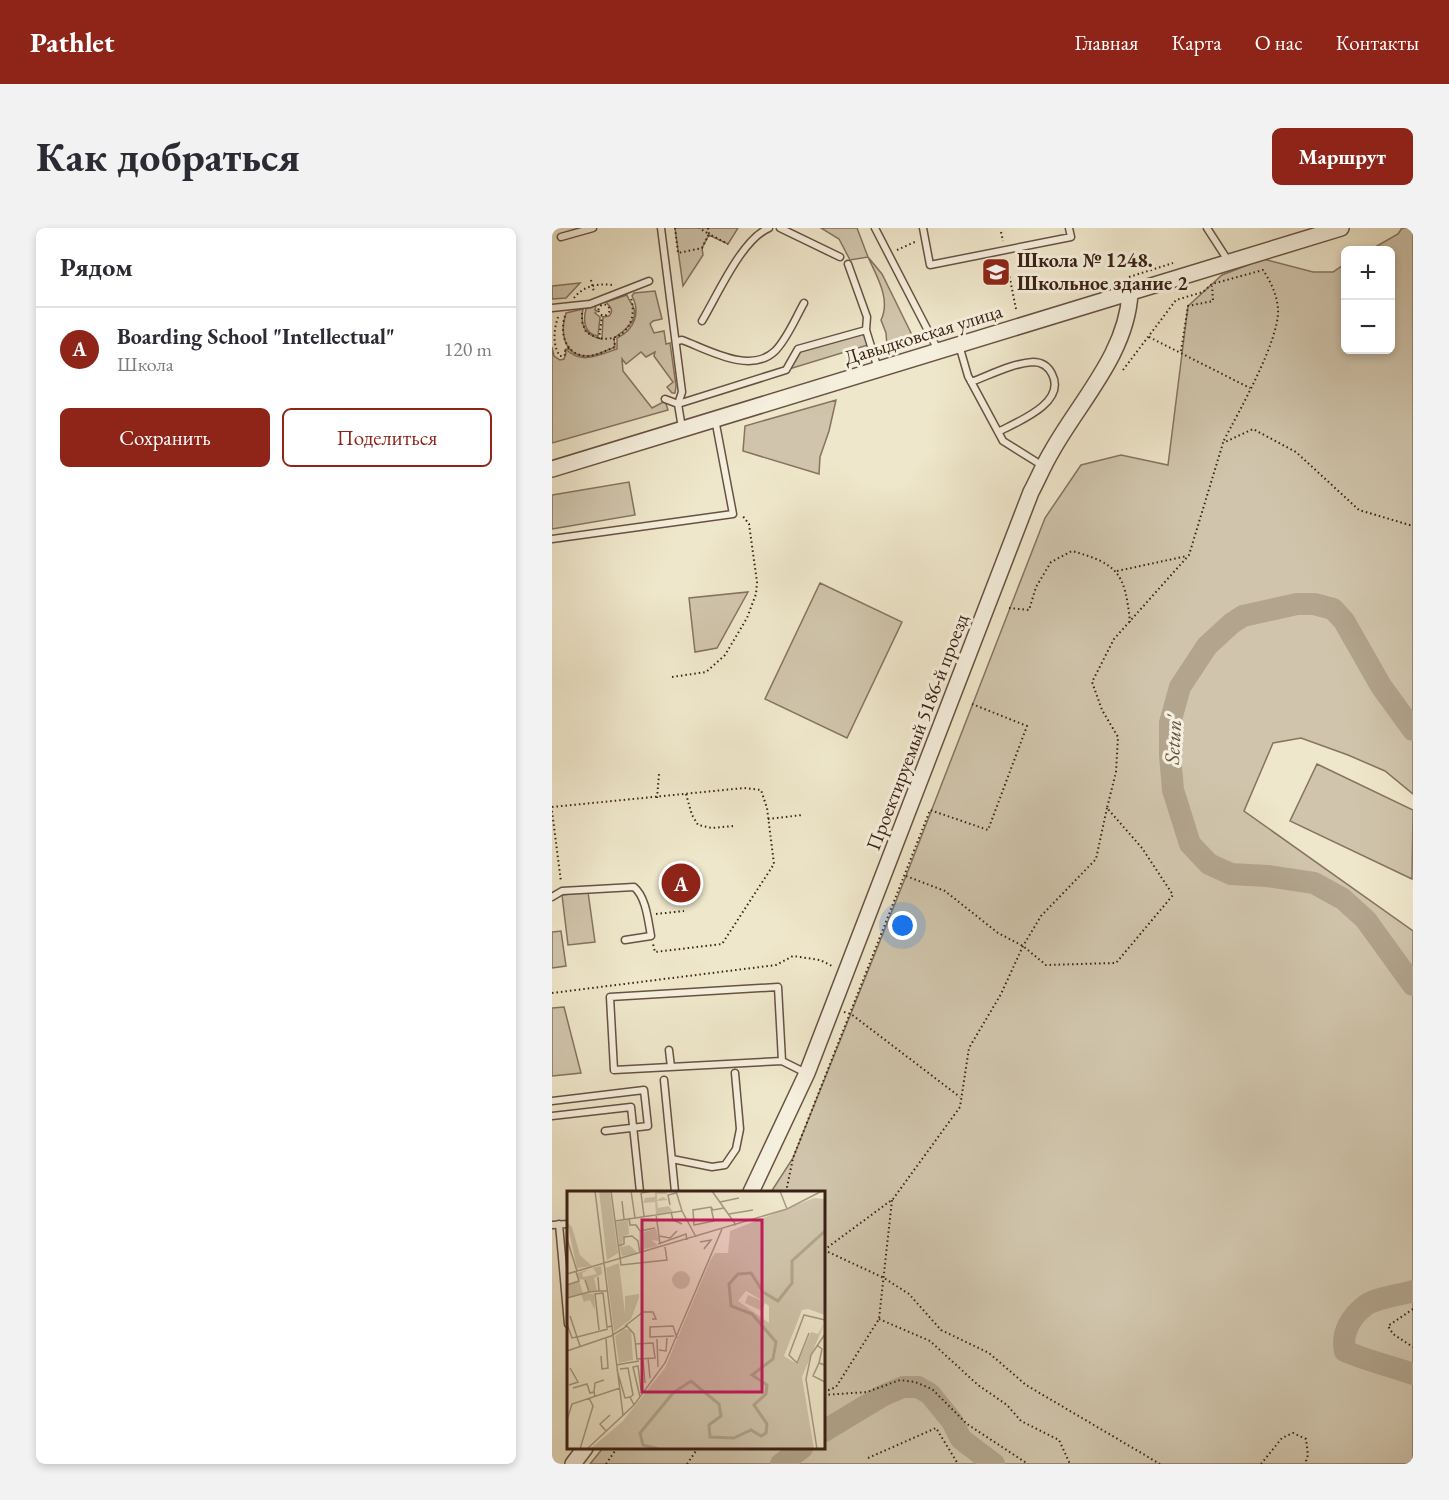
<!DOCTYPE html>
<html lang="ru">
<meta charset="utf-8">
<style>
body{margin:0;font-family:"EB Garamond",serif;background:#f2f2f3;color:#2b2b33}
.controls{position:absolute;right:18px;top:18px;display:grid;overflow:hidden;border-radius:9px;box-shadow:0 3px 9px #0003}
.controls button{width:54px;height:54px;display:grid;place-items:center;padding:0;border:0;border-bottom:2px solid #e1e1e2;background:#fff;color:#2b2b33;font:30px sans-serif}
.you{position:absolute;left:351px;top:698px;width:21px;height:21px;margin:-15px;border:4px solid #fff;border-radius:50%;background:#1a73e8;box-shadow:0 0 0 9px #1a73e833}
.badge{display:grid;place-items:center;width:39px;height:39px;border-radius:50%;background:#8f2418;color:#fff;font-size:20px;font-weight:700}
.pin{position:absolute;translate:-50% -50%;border:3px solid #fff;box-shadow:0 2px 6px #0006}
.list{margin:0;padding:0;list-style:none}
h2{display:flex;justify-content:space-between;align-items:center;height:78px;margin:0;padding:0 24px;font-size:26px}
h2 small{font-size:20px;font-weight:400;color:#7c7c81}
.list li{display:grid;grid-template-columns:39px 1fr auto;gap:18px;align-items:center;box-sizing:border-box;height:84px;padding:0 24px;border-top:2px solid #e1e1e2}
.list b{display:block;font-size:22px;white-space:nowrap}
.list p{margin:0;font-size:20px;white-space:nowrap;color:#7c7c81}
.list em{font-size:20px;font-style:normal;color:#7c7c81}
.actions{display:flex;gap:12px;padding:18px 24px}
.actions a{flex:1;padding:14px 0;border:2px solid #8f2418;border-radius:9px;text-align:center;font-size:21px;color:#8f2418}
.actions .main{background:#8f2418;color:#fff}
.map{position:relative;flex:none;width:861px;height:1236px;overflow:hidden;border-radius:9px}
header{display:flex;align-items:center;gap:36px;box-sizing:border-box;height:84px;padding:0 30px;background:#8f2418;color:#fff}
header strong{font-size:28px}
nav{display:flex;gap:33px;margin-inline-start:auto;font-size:21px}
.intro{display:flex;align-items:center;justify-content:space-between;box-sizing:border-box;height:144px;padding:0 36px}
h1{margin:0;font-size:42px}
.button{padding:15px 27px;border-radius:9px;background:#8f2418;color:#fff;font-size:21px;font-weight:700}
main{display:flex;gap:36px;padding:0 36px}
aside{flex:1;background:#fff;border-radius:9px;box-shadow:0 3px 9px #0003}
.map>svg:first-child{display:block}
.green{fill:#d0c5ac;stroke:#867360;stroke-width:1.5}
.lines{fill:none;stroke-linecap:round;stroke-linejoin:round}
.river{stroke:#b2a48d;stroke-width:22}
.service-casing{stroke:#685242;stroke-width:9}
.tertiary-casing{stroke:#685242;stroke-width:18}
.path{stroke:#3b2115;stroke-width:2;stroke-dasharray:1.5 3;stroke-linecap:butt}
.service{stroke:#f5efdd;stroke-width:6}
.tertiary{stroke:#f5efdd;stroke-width:15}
.labels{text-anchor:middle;stroke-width:6;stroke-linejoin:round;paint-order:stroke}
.poi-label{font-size:20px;font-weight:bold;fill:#3b2115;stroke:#f5efdd;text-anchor:start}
.street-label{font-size:20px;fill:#3b2115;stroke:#f5efdd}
.water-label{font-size:21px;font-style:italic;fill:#654f3f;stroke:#f5efdd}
.inset-river{fill:none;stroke:#b2a48d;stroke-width:3}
.inset-road{fill:none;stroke:#a79882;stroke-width:1.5}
.view{fill:#c2185b;fill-opacity:0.15;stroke:#c2185b;stroke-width:3}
.inset-edge{fill:none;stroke:#3b2115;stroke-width:3}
</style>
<header>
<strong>Pathlet</strong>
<nav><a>Главная</a><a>Карта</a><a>О нас</a><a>Контакты</a></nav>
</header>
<div class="intro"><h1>Как добраться</h1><a class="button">Маршрут</a></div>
<main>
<aside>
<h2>Рядом<small></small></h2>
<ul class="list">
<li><span class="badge">A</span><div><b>Boarding School &quot;Intellectual&quot;</b><p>Школа</p></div><em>120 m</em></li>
</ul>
<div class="actions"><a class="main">Сохранить</a><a>Поделиться</a></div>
</aside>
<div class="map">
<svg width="861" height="1236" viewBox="0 0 861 1236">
<rect width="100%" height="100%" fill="#efe7cb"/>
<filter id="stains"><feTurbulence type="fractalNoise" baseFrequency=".00333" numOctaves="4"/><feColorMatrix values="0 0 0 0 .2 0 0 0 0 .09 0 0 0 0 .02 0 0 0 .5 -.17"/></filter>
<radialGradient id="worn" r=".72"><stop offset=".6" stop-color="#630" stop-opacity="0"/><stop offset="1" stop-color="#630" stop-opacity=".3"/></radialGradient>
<path class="green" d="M123,0H186L176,16L157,7L150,20L151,27L131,58Z
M269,0H305L316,29L330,46L361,109L335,117L334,105L329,92C339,71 325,49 316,29L298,32L287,11Z
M850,0H861V566L833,543L796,527L749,510L721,515L692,583L861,703V1236H38L51,1220H272V964H219L241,930L354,648L493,290L529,237L569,227L616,237L636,78L670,47L711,31L761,44H781L793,36L794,122H838V22H818L846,6Z
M28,55L14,70L0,71V58Z
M103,63L110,91L101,93L98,96L102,105L112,103L114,116L118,115L124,158L123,165H120L115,159L121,154L102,128L103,124L94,129L89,124L74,136L70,131L71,143L100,180L113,173L116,182L0,215V119L2,128L8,132L12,131L14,125L13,122L14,121C29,137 47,127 65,121V110C82,102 89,85 80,68L82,65Z
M75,67C76,71 80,76 81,78C88,92 71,104 62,110L63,119C55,122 45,128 36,128C11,129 8,103 14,85L31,81C28,97 33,108 50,111L51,89L57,88C63,82 57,78 54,74Z
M44,77L43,82L45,83L43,85L48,89L46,108C32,106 31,92 34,81Z
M314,102L319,116L234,142L246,121Z
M284,172L277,203L268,229L267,246L191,223L193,198Z
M77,254L83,287L0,301V267Z
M268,355L350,394L295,510L213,471Z
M196,364L165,420L143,424L137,370Z
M765,536L861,582L860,651L738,593Z
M36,664L43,714L16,717L10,667Z
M9,703L14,738L0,740V704Z
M12,779L29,845L0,848V780Z"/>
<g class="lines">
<path class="river" d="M861,502L829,458L792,393L781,381L762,376H745L691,388L680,395L655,418L628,459L618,495V527L621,562L638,616L657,636L679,646L715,648L762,655L791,671L814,692L861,757
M861,1063C848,1067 824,1070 814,1077C799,1088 789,1105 793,1123C815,1133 839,1138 861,1146
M272,1203L330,1168L351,1159H366L378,1166L400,1193L409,1211L442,1236
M229,1236L250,1220"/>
<g class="service-casing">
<path id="service" d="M109,0L130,164L126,176L130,200
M228,0L288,29
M323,0L386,122
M371,0L378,37L519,9L517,0
M655,0L677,34
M9,9L41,0
M296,36L315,89L314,102
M0,80L38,76L97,53
M150,93C166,66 190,11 217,0
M125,113L130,112C155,121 198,147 223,123C235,111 243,91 252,75
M407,117L416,148L451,213L491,238
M419,154C438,147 461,135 481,134C490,134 496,138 500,146C515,175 465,194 446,204
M113,171L126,176L234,142L246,121L314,102L326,141
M0,311L181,286L163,191
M0,669L10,663L82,659C94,669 96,692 99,708L73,712
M117,822L119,839
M230,833L62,842L58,769L226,759L230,833L254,845
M112,852L123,964
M0,873L92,862L96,898L53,903
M0,888L79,879L88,964
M120,931L160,939L173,937L184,921L188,901L183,845
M7,996L16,1096
M0,997L16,996"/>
</g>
<g class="tertiary-casing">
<path id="tertiary" d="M0,241L789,0
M199,964L255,845L479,264C486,251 492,236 500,223C528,173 575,125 578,65
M21,1236L33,1220"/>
</g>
<path class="path" d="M123,0L126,25L150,20L157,6L147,0
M156,0L157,6L176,16
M449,4L451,13
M345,22L365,13
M454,31L464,81
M577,49L621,35
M39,52L42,64
M22,70C31,58 46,55 60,57
M46.5 82a5.5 5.5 0 1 1 11 0a5.5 5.5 0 1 1-11 0Z
M30,85V94L34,104C61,122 88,101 79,70
M13,88C7,105 14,128 35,128C44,128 55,122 63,119L62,110
M6,89C2,101 0,117 8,128H12L14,125L13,122L17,120
M597,109L698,160
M47,111L50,88
M629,123L636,78L661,73L660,58
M571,142L624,72L651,64L660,56L711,42C719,54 725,67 726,81C728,112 686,185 671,214
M565,343L635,328
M457,380L477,382L484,359L499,334L520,323C567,336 573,346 578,394
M120,449L154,444L173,427L195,390L204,366L205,354L197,296L190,287
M134,566L140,587L146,597L160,600L181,598
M105,570L107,546
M0,579L192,560L209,562L215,580L222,636L170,716L103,724L101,716
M0,583L9,654
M216,591L250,587
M354,648L393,663L446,705L471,718L494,737L564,735L621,667L590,620L555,580L564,544L566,509L550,482L540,454L562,411L637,327L671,215L701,201L744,224L807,282L861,298
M104,686L132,683
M0,765L224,737L241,728L268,732L282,739
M292,784L299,786L408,869
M234,964L241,930L378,582L436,602L475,498L420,476
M272,1022L341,971L408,879L417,820L449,766L471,718L489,688L544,631L555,580
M272,1022L332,1050L357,1066L389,1102L437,1125L474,1157L608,1236
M861,1081L836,1098L841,1106L861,1119
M327,1091L378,1113L426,1157L455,1177L469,1193L507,1212L518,1236
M272,1164L284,1159L327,1091L340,972
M272,1167L315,1164L348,1152L363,1154L380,1161L415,1196L476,1236
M316,1230L384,1200L406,1236
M54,1236L65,1220
M135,1236L146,1220
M709,1236L730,1210L741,1205L754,1211L756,1227L753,1236"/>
<use href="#service" class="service"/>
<use href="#tertiary" class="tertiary"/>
</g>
<defs>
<g id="school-square" transform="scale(1.5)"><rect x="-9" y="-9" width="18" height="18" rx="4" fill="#8f2418" stroke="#f5efdd"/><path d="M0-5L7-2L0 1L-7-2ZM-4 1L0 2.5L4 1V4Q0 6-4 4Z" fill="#fff"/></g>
</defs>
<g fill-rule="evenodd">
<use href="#school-square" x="444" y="44"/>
</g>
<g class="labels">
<g class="poi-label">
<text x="465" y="39">Школа № 1248.<tspan x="465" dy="23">Школьное здание 2</tspan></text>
</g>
<g class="street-label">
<text transform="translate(371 106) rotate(-17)" y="7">Давыдковская улица</text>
<text transform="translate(365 504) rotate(-69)" y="7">Проектируемый 5186-й проезд</text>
</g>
<g class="water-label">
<text transform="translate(621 512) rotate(-87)" y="7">Setun'</text>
</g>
</g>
<g transform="translate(15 963)">
<rect width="258" height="258" fill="#efe7cb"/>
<path d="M32,0H43L51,62L40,69ZM99,0L100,3H90V9L96,6L101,9L90,10L91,17L102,15L106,21L89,23L88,11L76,12L78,7L88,6V1ZM247,7L258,8V124L241,118L235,119L217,165L230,173L244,141L251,143L258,131L235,186L247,258H23L56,230L98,177L143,70L148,62H161L163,40ZM179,100L198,111L181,104L178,112L195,120L198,112L202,115V132L171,110ZM61,29L62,43L57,45L54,56L62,54L71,62L56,65L54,63L49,31ZM0,31L5,36L13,64L25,75L10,77ZM89,38L92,50L85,49L91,55L73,59L72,41H75L76,47L77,41ZM52,72L58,123V105L72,103V107L64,128L47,141L39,77ZM34,75L35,83L27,87L30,100L22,101L18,89L11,88L10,82L23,78L15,82L16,86L30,83L26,77ZM105 89a9 9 0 1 1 18 0a9 9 0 1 1-18 0ZM12,90L16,102L27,103L28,119L23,109L17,111L14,103L0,107V94ZM57,138L64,139L66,169L52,172L48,145Z" fill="#d0c5ac" fill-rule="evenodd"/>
<path class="inset-river" d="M92,258L76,254L73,242L106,202L124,190L152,213L154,225L142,234L143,246L167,247L184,239L194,245L199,242L200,233L187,214L199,203L200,194L185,184L206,168L209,151L185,123L164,115L162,93L171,83L184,82L196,101L211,110L225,92V70L258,40"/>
<path class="inset-road" d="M28,0L56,224M44,0L54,74L100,69L98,56M64,0L68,27M109,0L115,20M145,0L169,34M213,0L220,18M55,10L57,28M153,11L172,7M103,14L101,4L109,2M144,17L147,30L127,34L126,19L144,16L146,19L157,17M104,21L106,29L115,33M89,23L93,53M162,23L186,19M77,25L74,2L86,0M62,27L63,34H69L73,40L88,37M48,30L115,20L129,46M92,45L103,47L110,40M0,48L10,80M133,51L144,49L137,58M91,53L119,43L120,49M51,55L57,53V46L65,45L71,50L73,63M0,83L220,18L255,0M31,86L32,100H41M18,89L22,101L32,100M0,94L12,90L9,81M0,107L22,101M0,133L5,147L10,146L3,125M58,135L76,121H86L89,128H85M32,139L28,103L36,102L40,136L45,135M242,142L230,172L222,164L237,124L258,129M107,145L83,146V136L106,135L110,147M90,148L91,176M250,154L255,158L252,172M13,155L10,146L41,138M92,159L99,160L100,147M0,160L44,145L60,135L67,143L68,149L70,168L88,167L86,152L68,153M34,165L35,178L41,177L39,147M81,167L83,187M76,168L78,192M49,174L72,170M258,174L252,172L246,185L258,191M53,178L61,177L66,204L63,206M50,179L58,207L63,206L67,214M2,194L11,191L3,177M6,197L20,193L23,202L27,201L28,205M27,201L28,192L37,189M73,206L66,176L71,175L74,199M0,229L5,213L53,197M39,240L33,233L43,224M13,258L26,215L22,207M20,258L67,214L98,172L155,38M250,258L239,188L244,164L258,143"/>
<path class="view" d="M75,29H195V201H75Z"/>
<rect width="258" height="258" class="inset-edge"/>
</g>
<rect width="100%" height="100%" filter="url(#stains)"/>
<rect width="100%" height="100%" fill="url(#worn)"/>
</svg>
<div class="controls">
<button>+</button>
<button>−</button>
</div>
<div class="you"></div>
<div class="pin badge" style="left:129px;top:655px">A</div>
</div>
</main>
